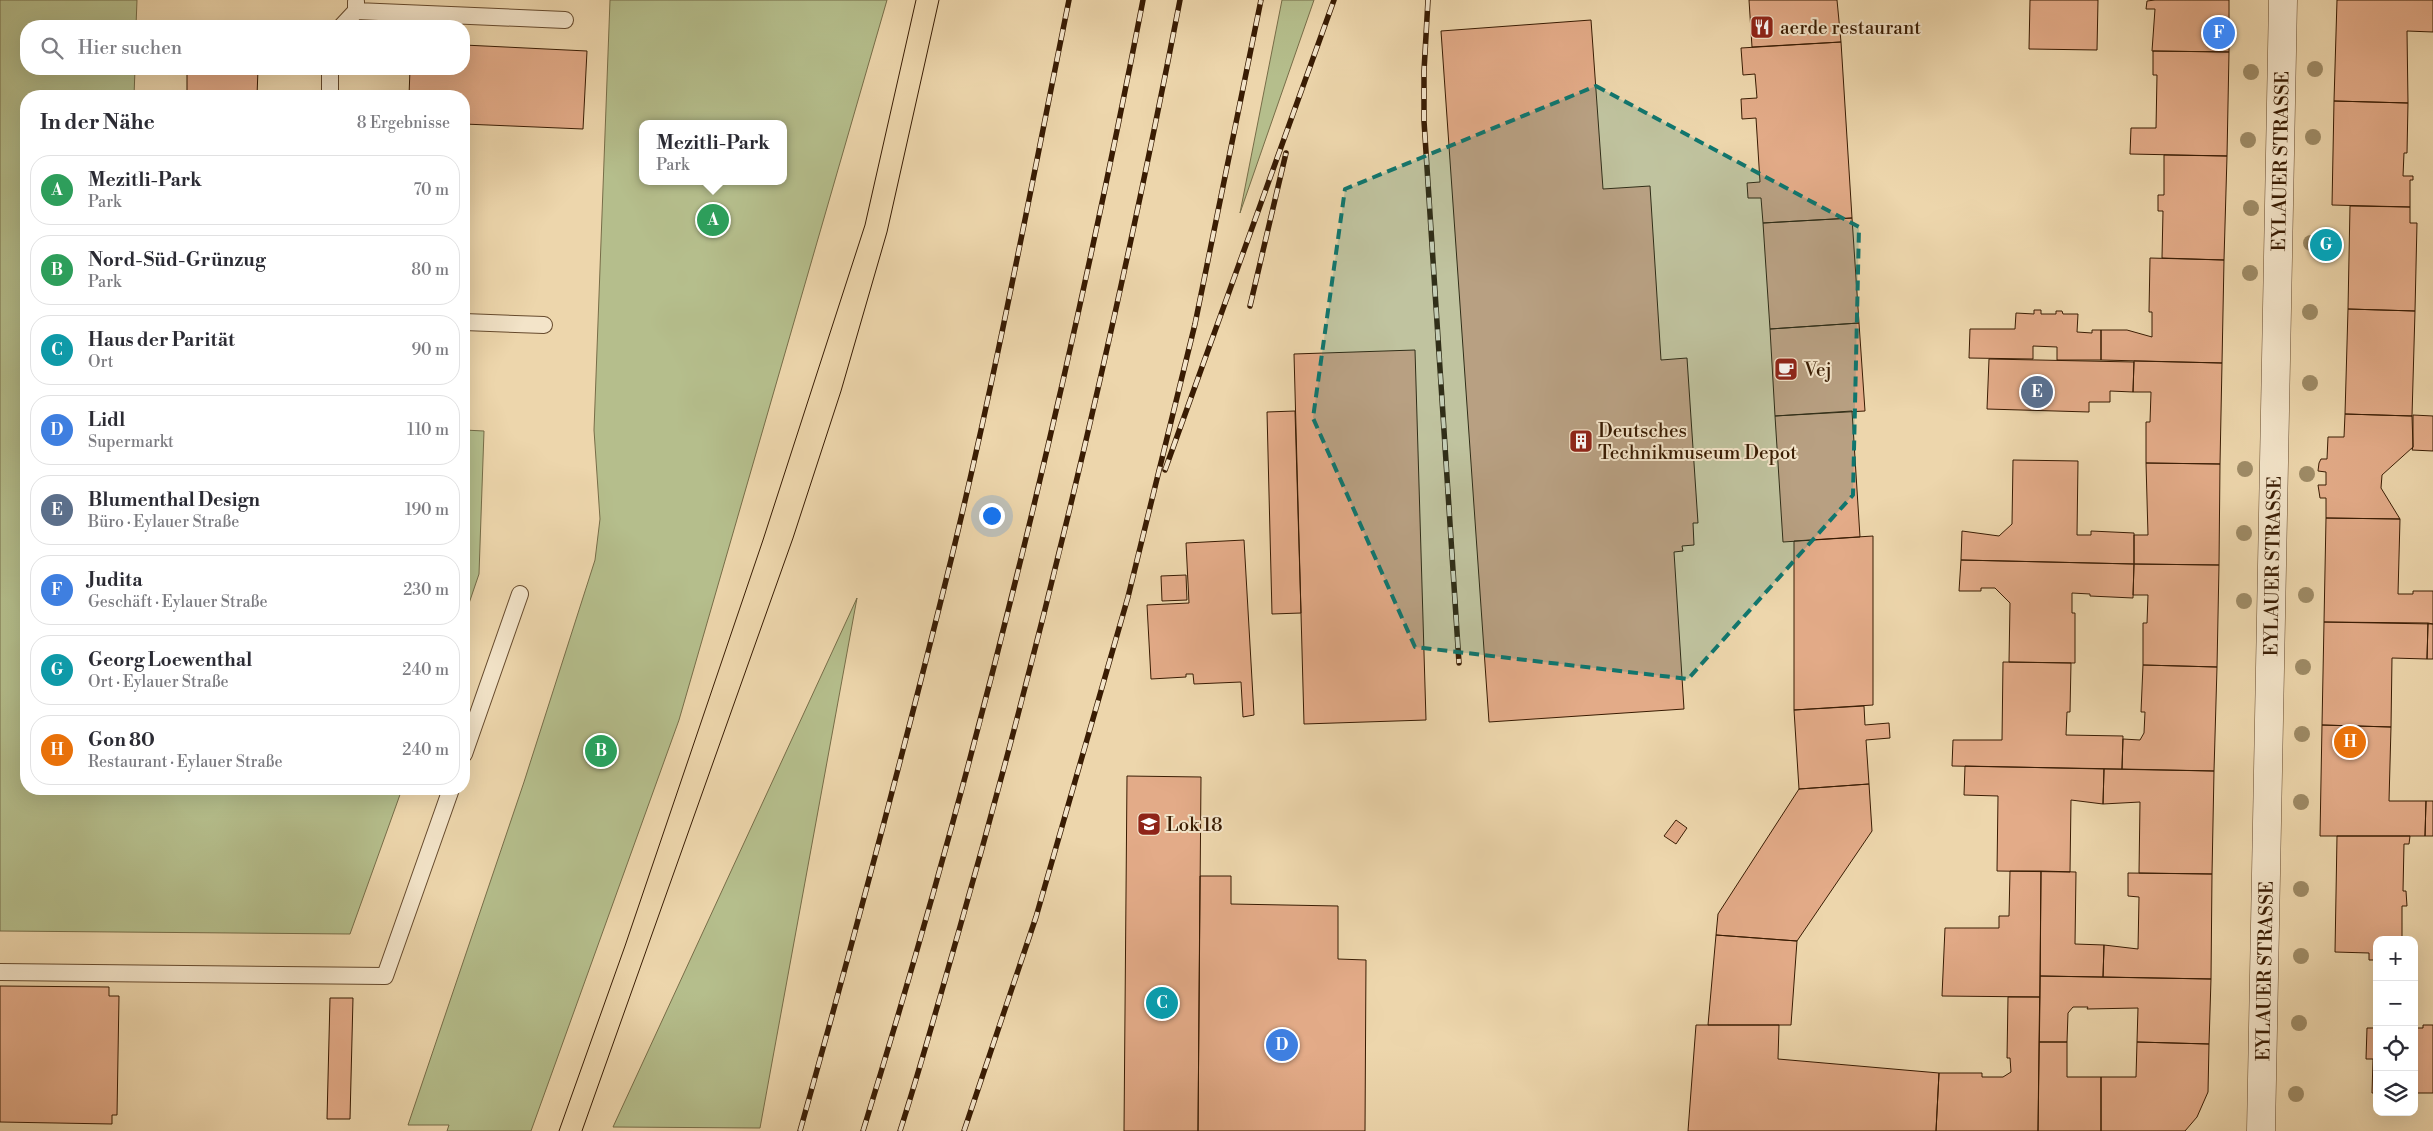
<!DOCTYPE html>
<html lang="de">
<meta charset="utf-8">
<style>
body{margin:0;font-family:"Libre Bodoni",serif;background:#f2f2f3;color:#2b2b33}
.controls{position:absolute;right:15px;bottom:15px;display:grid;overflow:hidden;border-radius:10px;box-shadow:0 5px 20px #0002}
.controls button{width:45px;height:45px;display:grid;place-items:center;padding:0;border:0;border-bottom:1px solid #e1e1e2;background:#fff;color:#2b2b33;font:25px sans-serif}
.you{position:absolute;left:991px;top:515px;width:18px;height:18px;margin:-12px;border:4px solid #fff;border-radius:50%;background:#1a73e8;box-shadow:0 0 0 8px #1a73e833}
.badge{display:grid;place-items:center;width:32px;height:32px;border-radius:50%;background:#0b8043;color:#fff;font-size:16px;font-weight:700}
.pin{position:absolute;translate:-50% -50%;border:2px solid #fff;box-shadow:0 1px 5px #0006}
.popup{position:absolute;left:639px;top:120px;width:148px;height:65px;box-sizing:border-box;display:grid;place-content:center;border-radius:10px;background:#fff;filter:drop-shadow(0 1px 4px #0005);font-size:16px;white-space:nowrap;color:#7c7c81}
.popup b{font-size:19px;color:#2b2b33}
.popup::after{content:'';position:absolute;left:50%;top:100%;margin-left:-10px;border:10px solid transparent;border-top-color:#fff}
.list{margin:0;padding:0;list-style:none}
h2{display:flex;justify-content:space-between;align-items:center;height:65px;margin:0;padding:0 20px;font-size:21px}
h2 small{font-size:16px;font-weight:400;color:#7c7c81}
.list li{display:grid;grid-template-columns:32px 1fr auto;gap:15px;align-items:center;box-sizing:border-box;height:70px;margin:0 10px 10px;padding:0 10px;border:1px solid #e1e1e2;border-radius:20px}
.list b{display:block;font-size:19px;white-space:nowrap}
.list p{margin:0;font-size:16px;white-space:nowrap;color:#7c7c81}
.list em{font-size:16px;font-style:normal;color:#7c7c81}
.icon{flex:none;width:28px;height:28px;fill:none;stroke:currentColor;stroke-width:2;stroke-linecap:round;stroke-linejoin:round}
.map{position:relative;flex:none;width:2433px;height:1131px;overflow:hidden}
.search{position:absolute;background:#fff;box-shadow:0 5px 20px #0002;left:20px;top:20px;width:450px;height:55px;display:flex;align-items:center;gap:12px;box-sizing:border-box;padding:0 18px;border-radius:20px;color:#7c7c81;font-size:19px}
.panel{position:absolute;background:#fff;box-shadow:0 5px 20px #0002;left:20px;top:90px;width:450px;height:705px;border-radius:20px}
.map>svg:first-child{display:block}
.green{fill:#b5be8c;stroke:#776d48;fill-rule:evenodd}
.building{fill:#e3ab88;stroke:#391c03}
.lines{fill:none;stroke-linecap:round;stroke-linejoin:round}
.lane-casing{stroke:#664a2d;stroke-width:18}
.street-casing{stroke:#664a2d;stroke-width:29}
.lane{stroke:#f3e4c9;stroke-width:16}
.street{stroke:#f3e4c9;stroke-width:28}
.tram{stroke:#391c03;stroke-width:1}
.rail-casing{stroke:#391c03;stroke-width:5.5}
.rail{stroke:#f3e4c9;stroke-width:4;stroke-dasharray:11;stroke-linecap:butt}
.tree{fill:#9e8b66}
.marked{fill:#0f766e;fill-opacity:0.2;stroke:#0f766e;stroke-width:4;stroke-dasharray:10 6;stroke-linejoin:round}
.labels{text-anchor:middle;stroke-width:4;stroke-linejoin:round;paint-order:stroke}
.poi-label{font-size:19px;fill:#391c03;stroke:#f3e4c9;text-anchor:start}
.street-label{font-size:19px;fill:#391c03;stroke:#f3e4c9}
</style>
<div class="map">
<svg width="2433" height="1131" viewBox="0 0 2433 1131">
<rect width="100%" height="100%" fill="#edd6ac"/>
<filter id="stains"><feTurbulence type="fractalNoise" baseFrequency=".004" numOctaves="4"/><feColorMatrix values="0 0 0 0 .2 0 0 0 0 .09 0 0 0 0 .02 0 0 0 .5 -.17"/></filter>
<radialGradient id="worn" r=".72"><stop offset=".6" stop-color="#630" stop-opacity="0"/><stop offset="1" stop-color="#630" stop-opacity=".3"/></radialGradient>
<path class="green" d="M0,0H137L136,26H26V69H135L134,96H26V789H402L350,934L0,931Z
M610,0H887L679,720L531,1131H447L449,1125H408L524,782L595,560L600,519L594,430ZM643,124H783V181H643Z
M1282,0H1314L1240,213Z
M464,430L484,431L479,574L464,618Z
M857,598L760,1128L613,1127Z"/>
<path class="building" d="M1749,0H1837L1841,42L1752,47Z
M2030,0H2098L2097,50L2029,49Z
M2155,0H2229V52L2152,51L2155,9H2146L2147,1Z
M2337,0H2433V32L2407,31L2408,103L2334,101Z
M1591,20L1603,189L1650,186L1661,360L1687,358L1698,523H1693L1694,545L1682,546L1683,551L1674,552L1684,709L1489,722L1441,31Z
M1841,42L1852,218L1763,223L1761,198H1748L1747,183L1760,182L1756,118L1742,119L1741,99L1757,98L1755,74L1743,75L1741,48Z
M464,45L587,51L583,129L464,124V96H409L410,69H464Z
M2153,51L2229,52L2227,156L2130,154L2131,128H2156L2157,75H2153Z
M187,69H258L257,96H187Z
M2334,101L2408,103L2407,153H2404L2403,176H2413V180H2410V207L2332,205Z
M2164,155L2227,156L2224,260L2162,258L2163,211H2158V195H2164Z
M2350,206L2410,207V223H2417L2415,311L2348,309Z
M1852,218L1859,323L1770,329L1763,223Z
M2150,258L2224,260L2222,363L2101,360V330H2127L2152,337V312H2149Z
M2348,309L2415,311L2412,416L2345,414Z
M2034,310H2041V314H2056V311H2062L2063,314H2078L2077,332L2092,333V330H2101V360H2057V347L2033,346V359L1969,358L1970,329H2015L2016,313L2034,314Z
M1859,323L1865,411L1775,416L1770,329Z
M1415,350L1426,720L1304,724L1294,354Z
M1989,359L2134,362L2133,392L2110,391V402H2089V412L1987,409Z
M2134,361L2222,363L2220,464L2146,463V422H2150L2151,392H2133Z
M1295,411L1301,613L1272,614L1267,412Z
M1852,411L1860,537L1783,542L1775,416Z
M2345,414L2412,416L2413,447L2382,475L2381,488L2400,519L2326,518V498H2320L2318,485H2326V472L2318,471L2319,463L2321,459H2327L2328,437H2344Z
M2413,415L2433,416V451L2412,450L2413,447Z
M2013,460L2078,461L2077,535H2091V531L2134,533V564L1961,560L1962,531L1999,536L2012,524Z
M2146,463L2220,464L2219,565L2134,564V535H2148Z
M2326,518L2400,519L2398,594H2413V591H2433V624L2324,622Z
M1873,536V705L1794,710V541Z
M1244,540L1254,715L1243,717L1241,682L1194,684L1193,674H1186V677L1151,679L1147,605L1189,603L1186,543Z
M1961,560L2134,564L2133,598L2090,596V594L2072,593V613H2075V663L2009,662L2010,603L1995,588H1981V591H1959Z
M2134,564L2219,565L2217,667L2143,665V623H2147L2148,595H2133Z
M1186,575L1187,600L1162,601L1161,576Z
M2324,622L2428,623L2427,659L2392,658L2391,727L2322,725Z
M2428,623L2433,624V659H2427Z
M2003,662L2071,663L2070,712H2067L2066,735L2123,736L2122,769L1952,766L1953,740H2002Z
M2143,665L2217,667L2214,771L2122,769L2123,739L2140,740L2144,733L2145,712H2141Z
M1864,706L1865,725L1889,723L1890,738L1866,740L1869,784L1799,789L1794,710Z
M2322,725L2391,727L2389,801H2426L2425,836H2320Z
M1965,766L2104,769L2103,804L2071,800L2070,872L1997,871L1998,796L1964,795Z
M2104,769L2214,771L2212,874L2139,873L2140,802L2103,804Z
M1127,776L1201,777L1198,1131H1124Z
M1869,784L1872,831L1797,941L1716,935L1718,914L1799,789Z
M2426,801H2433V836H2425Z
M1676,820L1687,828L1676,844L1664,836Z
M2337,836H2410L2409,844H2404L2403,891H2406L2407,906H2402V940H2377V960H2369V953L2335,952Z
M2010,871H2041L2040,997L1942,996L1945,928H1999V916H2009Z
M2041,871L2076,872L2075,944L2104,945L2103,977L2040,976Z
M2128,873L2212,874L2211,979L2103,977L2104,945L2138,949L2139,897L2128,896Z
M1200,876H1231V904L1338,906V959L1366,960L1365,1131H1198Z
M1716,935L1797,941L1791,1025H1708Z
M2040,976L2211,979L2209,1044L2137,1042L2138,1008L2087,1009L2088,1007H2073L2068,1013L2067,1042H2039Z
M0,986L109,987V996H119L117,1115H112V1124L0,1122Z
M2008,997H2040L2038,1131H1936L1939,1073H1982V1077H2003L2011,1072L2010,1058H2007Z
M330,998H353L350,1119H327Z
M1696,1025H1779L1778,1059L1939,1073L1936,1131H1688Z
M2423,1025H2433V1093H2414V1028H2423Z
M2367,1028H2377V1093H2372L2373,1059H2366Z
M2039,1042H2067V1077H2101V1131H2038Z
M2137,1042L2209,1044L2208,1092L2197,1117L2185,1131H2101V1077H2136Z"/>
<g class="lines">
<g class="lane-casing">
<path id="lane" d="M356,11L565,20
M342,26L356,11V2
M330,96V69
M464,322L544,325
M464,754L520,594
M0,972L385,976L451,789"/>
</g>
<g class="street-casing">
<g id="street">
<path id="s1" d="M2261,1131L2283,0"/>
</g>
</g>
<use href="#lane" class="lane"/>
<use href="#street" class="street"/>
<path class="tram" d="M559,1131L625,946L763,540L865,225L916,0
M582,1131L793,538L841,391L887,232L939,0"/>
<g class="rail-casing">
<path id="rail" d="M1428,0L1424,71V121L1459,663
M1250,306L1286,153
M1165,470L1334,0
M800,1131C853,942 904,751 951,560C996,375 1031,187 1069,0
M863,1131C978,760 1069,382 1143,0
M900,1131C921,1066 939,1000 958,934C1046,626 1119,315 1180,0
M964,1131L1036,917L1128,597L1195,324L1261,0"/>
</g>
<use href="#rail" class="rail"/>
</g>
<g class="tree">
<circle cx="2315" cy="69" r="8"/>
<circle cx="2251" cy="72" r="8"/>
<circle cx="2313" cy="137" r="8"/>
<circle cx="2248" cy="140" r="8"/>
<circle cx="2251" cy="208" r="8"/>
<circle cx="2311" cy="243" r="8"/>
<circle cx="2250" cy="273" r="8"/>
<circle cx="2310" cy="312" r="8"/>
<circle cx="2310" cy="383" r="8"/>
<circle cx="2245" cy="469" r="8"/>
<circle cx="2307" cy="474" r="8"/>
<circle cx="2244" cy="533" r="8"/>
<circle cx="2306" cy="595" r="8"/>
<circle cx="2244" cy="601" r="8"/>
<circle cx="2303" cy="667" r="8"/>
<circle cx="2302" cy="734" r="8"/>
<circle cx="2301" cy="802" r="8"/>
<circle cx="2301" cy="889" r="8"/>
<circle cx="2301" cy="956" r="8"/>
<circle cx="2299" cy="1023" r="8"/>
<circle cx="2296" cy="1094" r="8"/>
</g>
<path class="marked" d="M1596,86L1859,227L1853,495L1688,679L1415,647L1313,418L1345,189Z"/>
<defs>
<g id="restaurant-square" transform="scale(1.25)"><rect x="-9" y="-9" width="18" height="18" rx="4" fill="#8f2418" stroke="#f3e4c9"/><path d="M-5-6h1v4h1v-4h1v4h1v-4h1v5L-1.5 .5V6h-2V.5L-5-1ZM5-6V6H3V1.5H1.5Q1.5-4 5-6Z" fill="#fff"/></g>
<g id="cafe-square" transform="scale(1.25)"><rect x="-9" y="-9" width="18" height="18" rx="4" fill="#8f2418" stroke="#f3e4c9"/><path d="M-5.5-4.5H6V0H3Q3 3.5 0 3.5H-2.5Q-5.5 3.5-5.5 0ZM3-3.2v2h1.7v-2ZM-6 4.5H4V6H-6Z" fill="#fff"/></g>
<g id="building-square" transform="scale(1.25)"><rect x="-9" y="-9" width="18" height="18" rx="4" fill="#8f2418" stroke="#f3e4c9"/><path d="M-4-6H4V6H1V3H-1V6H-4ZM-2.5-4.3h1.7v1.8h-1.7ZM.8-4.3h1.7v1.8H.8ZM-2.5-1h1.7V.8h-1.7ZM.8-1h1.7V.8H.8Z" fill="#fff"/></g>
<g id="school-square" transform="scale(1.25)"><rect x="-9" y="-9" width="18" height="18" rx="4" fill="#8f2418" stroke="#f3e4c9"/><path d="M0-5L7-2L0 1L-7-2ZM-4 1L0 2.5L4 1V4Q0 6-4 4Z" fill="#fff"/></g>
</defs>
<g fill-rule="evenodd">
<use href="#restaurant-square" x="1762" y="27"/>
<use href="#cafe-square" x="1786" y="369"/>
<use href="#building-square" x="1581" y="441"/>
<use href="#school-square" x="1149" y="824"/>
</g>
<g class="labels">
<g class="poi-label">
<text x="1780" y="34">aerde restaurant</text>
<text x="1804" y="376">Vej</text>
<text x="1598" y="437">Deutsches<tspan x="1598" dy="22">Technikmuseum Depot</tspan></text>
<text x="1166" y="831">Lok 18</text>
</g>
<g class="street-label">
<text dy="7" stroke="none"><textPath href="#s1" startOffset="970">EYLAUER STRASSE</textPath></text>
<text dy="7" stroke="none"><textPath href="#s1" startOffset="565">EYLAUER STRASSE</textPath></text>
<text dy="7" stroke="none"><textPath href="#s1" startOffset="160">EYLAUER STRASSE</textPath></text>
</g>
</g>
<rect width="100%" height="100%" filter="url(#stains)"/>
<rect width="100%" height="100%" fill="url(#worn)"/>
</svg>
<div class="controls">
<button>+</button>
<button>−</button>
<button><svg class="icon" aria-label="locate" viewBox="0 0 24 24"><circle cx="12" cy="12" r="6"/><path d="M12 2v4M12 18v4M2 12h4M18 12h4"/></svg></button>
<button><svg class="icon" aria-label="layers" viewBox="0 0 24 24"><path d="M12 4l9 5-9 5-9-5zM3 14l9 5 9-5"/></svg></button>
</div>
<div class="you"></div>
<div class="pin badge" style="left:713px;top:220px;background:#2e9e5b">A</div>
<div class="popup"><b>Mezitli-Park</b>Park</div>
<div class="pin badge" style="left:601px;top:751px;background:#2e9e5b">B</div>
<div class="pin badge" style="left:1162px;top:1003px;background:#0f9aa8">C</div>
<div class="pin badge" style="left:1282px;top:1045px;background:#3f7fe0">D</div>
<div class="pin badge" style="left:2037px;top:392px;background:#5c6f8a">E</div>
<div class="pin badge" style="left:2219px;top:33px;background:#3f7fe0">F</div>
<div class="pin badge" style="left:2326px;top:245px;background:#0f9aa8">G</div>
<div class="pin badge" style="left:2350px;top:742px;background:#e8710a">H</div>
<div class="search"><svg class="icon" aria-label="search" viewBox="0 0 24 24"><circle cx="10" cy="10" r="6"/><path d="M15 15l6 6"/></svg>Hier suchen</div>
<section class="panel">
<h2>In der Nähe<small>8 Ergebnisse</small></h2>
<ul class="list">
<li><span class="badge" style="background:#2e9e5b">A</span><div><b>Mezitli-Park</b><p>Park</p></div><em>70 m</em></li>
<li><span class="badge" style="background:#2e9e5b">B</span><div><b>Nord-Süd-Grünzug</b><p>Park</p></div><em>80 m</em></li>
<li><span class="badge" style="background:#0f9aa8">C</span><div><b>Haus der Parität</b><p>Ort</p></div><em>90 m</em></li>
<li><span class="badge" style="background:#3f7fe0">D</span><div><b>Lidl</b><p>Supermarkt</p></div><em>110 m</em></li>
<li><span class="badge" style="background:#5c6f8a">E</span><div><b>Blumenthal Design</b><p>Büro · Eylauer Straße</p></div><em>190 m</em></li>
<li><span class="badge" style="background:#3f7fe0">F</span><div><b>Judita</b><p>Geschäft · Eylauer Straße</p></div><em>230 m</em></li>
<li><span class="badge" style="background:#0f9aa8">G</span><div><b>Georg Loewenthal</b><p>Ort · Eylauer Straße</p></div><em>240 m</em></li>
<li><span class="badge" style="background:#e8710a">H</span><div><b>Gon 80</b><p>Restaurant · Eylauer Straße</p></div><em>240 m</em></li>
</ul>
</section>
</div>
